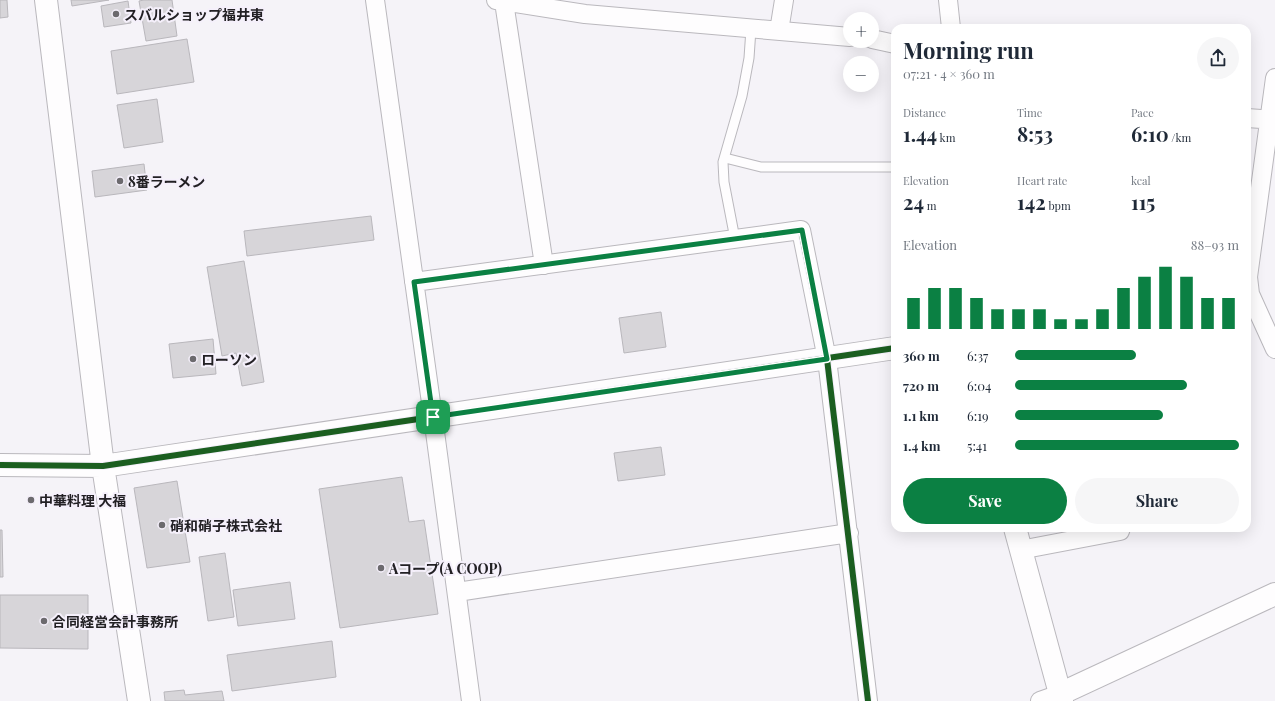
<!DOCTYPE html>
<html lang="en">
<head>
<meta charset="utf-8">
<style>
  :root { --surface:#fff; --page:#f6f6f7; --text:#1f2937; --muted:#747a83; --accent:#0b8043 }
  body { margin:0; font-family:"Playfair Display","Noto Sans JP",serif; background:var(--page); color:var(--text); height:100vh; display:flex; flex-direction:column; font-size:15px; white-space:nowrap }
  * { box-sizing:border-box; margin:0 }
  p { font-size:13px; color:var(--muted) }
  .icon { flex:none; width:22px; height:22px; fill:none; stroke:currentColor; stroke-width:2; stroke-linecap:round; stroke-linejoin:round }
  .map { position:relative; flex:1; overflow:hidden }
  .details { position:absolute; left:891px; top:24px; width:360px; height:508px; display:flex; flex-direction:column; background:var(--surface); border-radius:12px; box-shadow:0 4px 16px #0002 }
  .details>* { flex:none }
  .tools { position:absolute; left:843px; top:12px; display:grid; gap:8px }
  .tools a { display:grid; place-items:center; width:36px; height:36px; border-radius:50%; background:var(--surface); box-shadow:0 4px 16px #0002; font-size:20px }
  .pin { position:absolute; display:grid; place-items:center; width:34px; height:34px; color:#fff; margin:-17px; border-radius:8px; box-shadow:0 2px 6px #0006 }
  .round { display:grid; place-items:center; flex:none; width:42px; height:42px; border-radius:21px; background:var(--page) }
  .headline { display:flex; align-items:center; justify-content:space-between; height:68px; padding:0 12px }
  h1 { font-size:22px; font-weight:700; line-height:30px }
  .stats { display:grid; grid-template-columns:repeat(3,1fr); gap:6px; height:68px; padding:4px 12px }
  .stats div { display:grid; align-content:center }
  .stats b { font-size:20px; font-weight:700 }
  .stats small { font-size:11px; font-weight:400 }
  .stats p { font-size:11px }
  .chart { height:112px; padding:8px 12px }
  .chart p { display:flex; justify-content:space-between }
  .chart svg { width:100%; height:72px; margin-top:4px; stroke:var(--accent); stroke-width:6 }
  .action { display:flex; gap:8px; margin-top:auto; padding:8px 12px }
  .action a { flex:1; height:46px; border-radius:24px; background:var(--accent); color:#fff; font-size:16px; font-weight:700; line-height:46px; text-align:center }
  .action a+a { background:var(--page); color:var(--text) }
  ul { padding:0 12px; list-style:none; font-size:13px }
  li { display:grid; grid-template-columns:64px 48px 1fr; align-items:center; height:30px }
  li i { height:10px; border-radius:5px; background:var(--accent) }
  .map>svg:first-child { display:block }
</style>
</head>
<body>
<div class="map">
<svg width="1275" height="701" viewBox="0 0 1275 701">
  <rect width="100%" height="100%" fill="#f5f3f8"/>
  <path fill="#d7d5d9" stroke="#b9b7bc" d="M 0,0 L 7,0 L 8,17 L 0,18 Z
    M 71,0 L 109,0 L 72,6 Z
    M 144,0 L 172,0 L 177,36 L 146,41 L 139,1 Z
    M 128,1 L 131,23 L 104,27 L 101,6 Z
    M 187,39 L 194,82 L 117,94 L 111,51 Z
    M 157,99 L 163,142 L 124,148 L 117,105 Z
    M 144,164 L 147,190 L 95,197 L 92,171 Z
    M 371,216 L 374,240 L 247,256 L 244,231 Z
    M 244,261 L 264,382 L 242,386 L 236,353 L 222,356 L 207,267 Z
    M 661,312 L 666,347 L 624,353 L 619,318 Z
    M 213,339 L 216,374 L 173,378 L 169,344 Z
    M 661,447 L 665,475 L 618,481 L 614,453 Z
    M 402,477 L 409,522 L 424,520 L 438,614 L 340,628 L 319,489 Z
    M 177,481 L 190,562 L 147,568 L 134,488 Z
    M 0,530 L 2,530 L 3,577 L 0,577 Z
    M 225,553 L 234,617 L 208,621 L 199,557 Z
    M 290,582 L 295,619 L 238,626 L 233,590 Z
    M 0,595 L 88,595 L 88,649 L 0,648 Z
    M 332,641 L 336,677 L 232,691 L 227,655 Z
    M 184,690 L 185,695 L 222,691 L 224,701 L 165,701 L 164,692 Z"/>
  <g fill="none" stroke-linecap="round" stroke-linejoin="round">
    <defs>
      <path id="service" d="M 725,158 L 761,167 L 895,167
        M 735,239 L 724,182 L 723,162 L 742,96 L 749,58 L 751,29"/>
      <path id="minor" d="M 375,0 L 433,417 L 471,701
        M 496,0 L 585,14 L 850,37
        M 948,0 L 951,28
        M 504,2 L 544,265
        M 779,31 L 784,0
        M 872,39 L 895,44
        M 1275,78 L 1248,277 L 1250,294 L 1275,349
        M 1247,118 L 1275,120
        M 414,282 L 801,230 L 827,359 L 868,701
        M 1020,550 L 1120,531 L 1121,528
        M 457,592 L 849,533
        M 1040,701 L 1060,694"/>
      <path id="tertiary" d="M 46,0 L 103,466 L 139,701
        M 0,465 L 103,466 L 895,348
        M 1015,528 L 1062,701
        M 1060,694 L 1275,594"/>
    </defs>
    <use href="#service" stroke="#bab8bd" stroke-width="11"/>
    <use href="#minor" stroke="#bab8bd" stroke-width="20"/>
    <use href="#tertiary" stroke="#bab8bd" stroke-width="24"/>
    <use href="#service" stroke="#fefdfe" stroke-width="9"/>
    <use href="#minor" stroke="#fefdfe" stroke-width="18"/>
    <use href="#tertiary" stroke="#fefdfe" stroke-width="22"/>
    <defs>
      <path id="cycleway" d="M 414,282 L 801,230 L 827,359 L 868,701
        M 0,465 L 103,466 L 895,348"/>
    </defs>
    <use href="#cycleway" stroke="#f5f0fb" stroke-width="8"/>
    <use href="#cycleway" stroke="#1b5e20" stroke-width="6"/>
  </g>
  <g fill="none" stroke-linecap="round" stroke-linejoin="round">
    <defs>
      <path id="route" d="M 802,230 L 827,359 L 433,417 L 414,282 Z"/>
    </defs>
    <use href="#route" stroke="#fff" stroke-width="8"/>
    <use href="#route" stroke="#0b8043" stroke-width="5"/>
  </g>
  <g fill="#6c6a6e" stroke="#f5f0fb" stroke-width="1.5">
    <circle cx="116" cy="14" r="4"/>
    <circle cx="120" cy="181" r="4"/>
    <circle cx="193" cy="359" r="4"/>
    <circle cx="31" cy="500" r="4"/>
    <circle cx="162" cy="525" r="4"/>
    <circle cx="381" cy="568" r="4"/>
    <circle cx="44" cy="621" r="4"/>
  </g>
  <g text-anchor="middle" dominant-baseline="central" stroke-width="4" stroke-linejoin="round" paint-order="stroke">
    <g font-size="14" font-weight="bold" fill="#222024" stroke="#f5f0fb" text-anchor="start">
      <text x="124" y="14">スバルショップ福井東</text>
      <text x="128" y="181">8番ラーメン</text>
      <text x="201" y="359">ローソン</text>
      <text x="39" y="500">中華料理 大福</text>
      <text x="170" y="525">硝和硝子株式会社</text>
      <text x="389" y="568">Aコープ(A COOP)</text>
      <text x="52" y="621">合同経営会計事務所</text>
    </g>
  </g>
</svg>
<div class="tools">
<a>+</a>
<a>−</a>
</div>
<div class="pin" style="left:433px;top:417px;background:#1e9e55"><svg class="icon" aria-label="arrive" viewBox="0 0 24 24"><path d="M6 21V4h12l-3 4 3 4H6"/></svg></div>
<section class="details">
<div class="headline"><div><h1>Morning run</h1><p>07:21 · 4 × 360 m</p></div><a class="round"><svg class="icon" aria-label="share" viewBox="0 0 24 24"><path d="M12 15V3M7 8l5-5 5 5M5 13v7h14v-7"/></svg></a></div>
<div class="stats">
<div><p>Distance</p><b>1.44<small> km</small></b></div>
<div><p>Time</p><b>8:53</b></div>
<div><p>Pace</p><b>6:10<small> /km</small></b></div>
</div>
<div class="stats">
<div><p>Elevation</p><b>24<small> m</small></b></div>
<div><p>Heart rate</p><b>142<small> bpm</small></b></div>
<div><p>kcal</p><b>115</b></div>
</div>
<div class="chart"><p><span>Elevation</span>88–93 m</p>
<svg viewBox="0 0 160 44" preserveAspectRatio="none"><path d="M5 44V25M15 44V19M25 44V19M35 44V25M45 44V32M55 44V32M65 44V32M75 44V38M85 44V38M95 44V32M105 44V19M115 44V12M125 44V6M135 44V12M145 44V25M155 44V25"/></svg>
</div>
<ul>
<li><b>360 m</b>6:37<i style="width:54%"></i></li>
<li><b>720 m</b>6:04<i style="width:77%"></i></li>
<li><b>1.1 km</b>6:19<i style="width:66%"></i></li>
<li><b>1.4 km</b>5:41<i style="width:100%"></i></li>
</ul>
<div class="action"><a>Save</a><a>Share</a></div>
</section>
</div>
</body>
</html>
